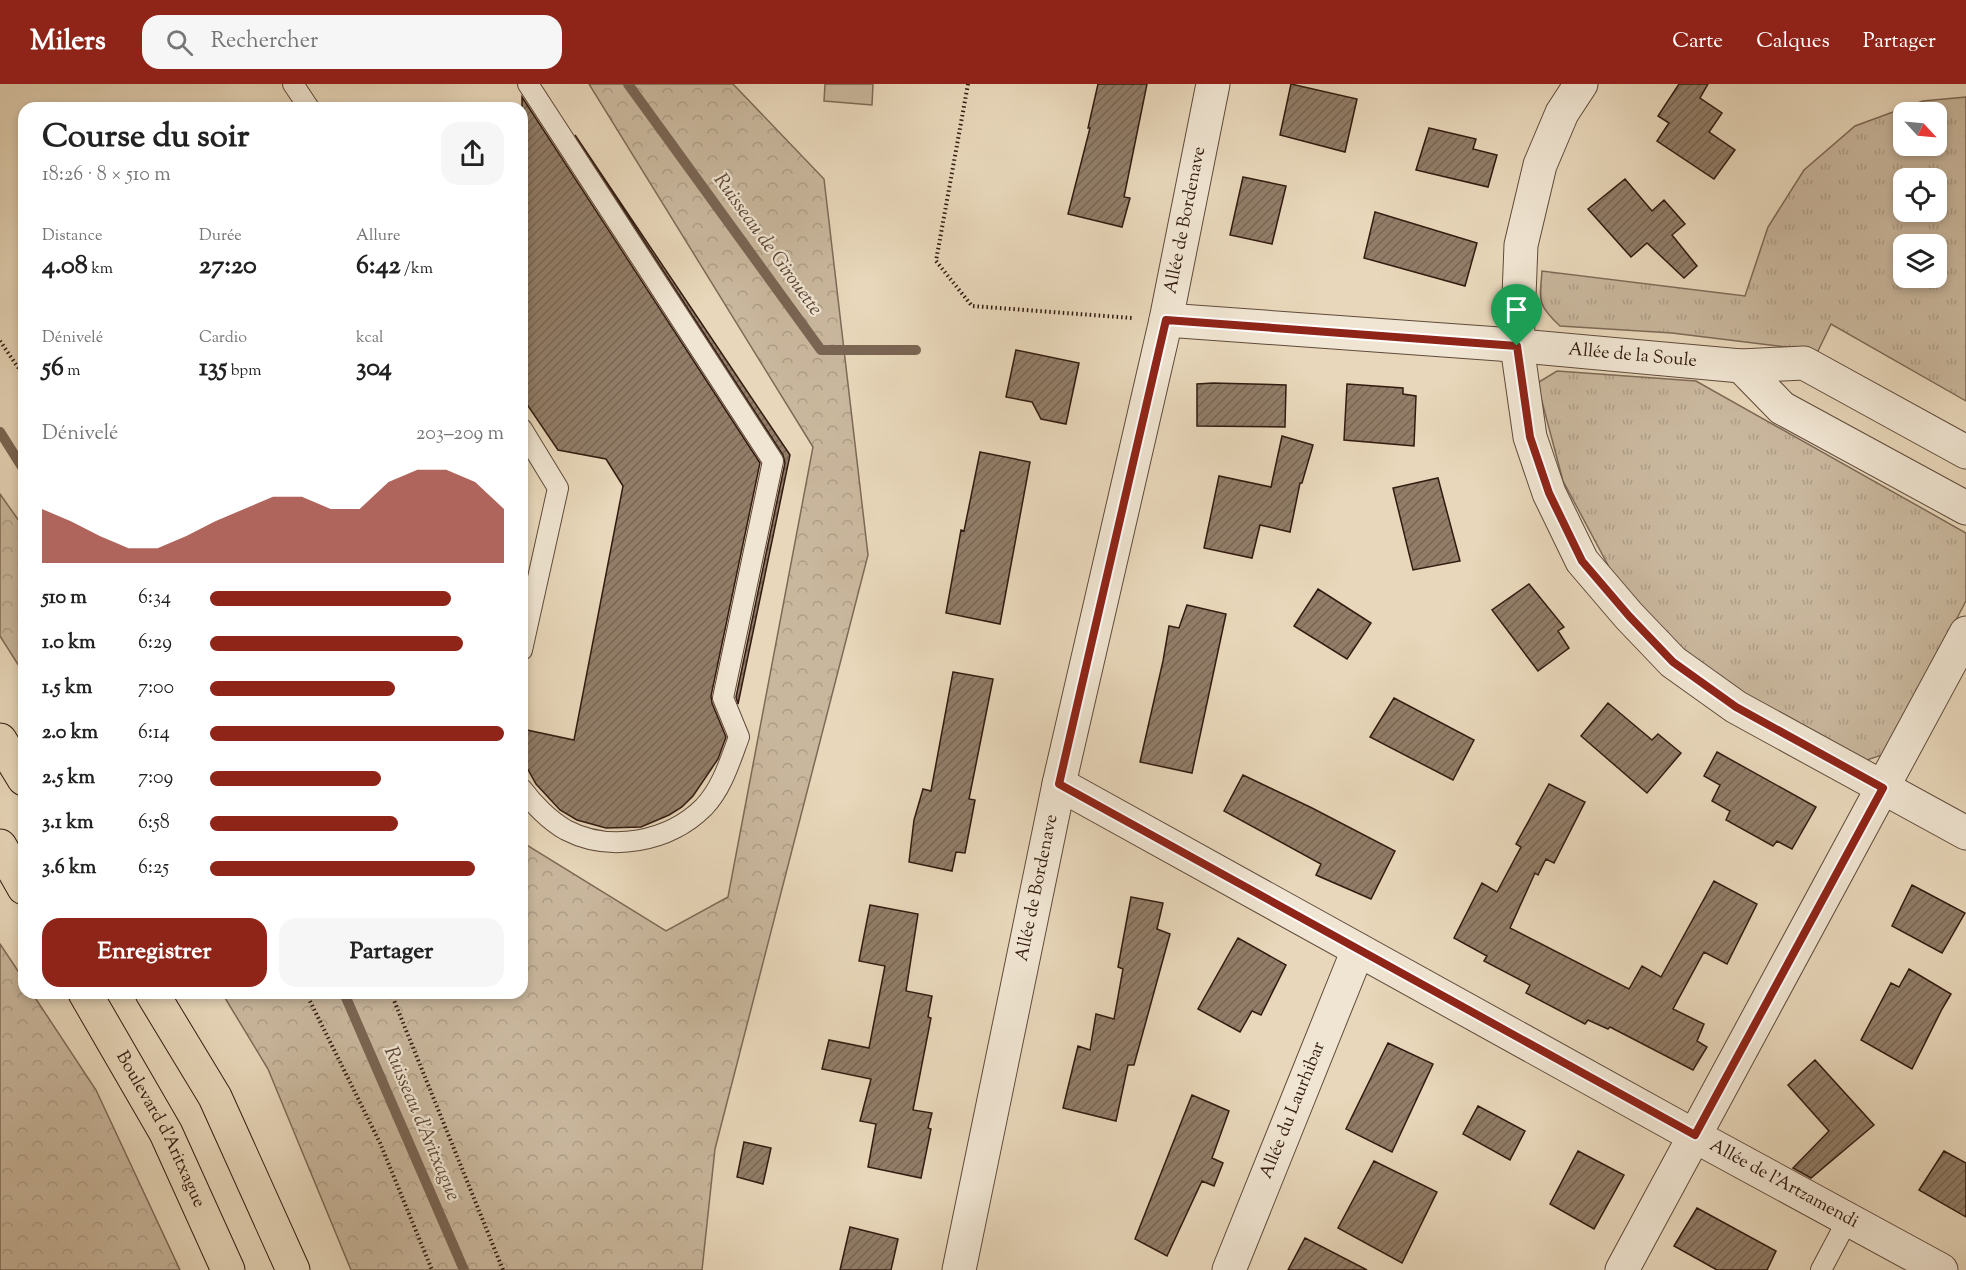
<!DOCTYPE html>
<html lang="fr">
<head>
<meta charset="utf-8">
<style>
  :root { --surface:#fff; --page:#f6f6f6; --text:#222; --muted:#767676; --accent:#8f2418 }
  body { margin:0; font-family:"Sorts Mill Goudy",serif; background:var(--page); color:var(--text); height:100vh; display:flex; flex-direction:column; font-size:22px; white-space:nowrap }
  * { box-sizing:border-box; margin:0 }
  p { font-size:20px; color:var(--muted) }
  .icon { flex:none; width:33px; height:33px; fill:none; stroke:currentColor; stroke-width:2; stroke-linecap:round; stroke-linejoin:round }
  .map { position:relative; flex:1; overflow:hidden }
  .drawer { position:absolute; left:18px; top:18px; width:510px; height:897px; display:flex; flex-direction:column; background:var(--surface); border-radius:18px; box-shadow:0 3px 9px #0003 }
  .drawer>* { flex:none }
  .needle { width:39px; rotate:116deg }
  .fabs { position:absolute; left:1893px; top:18px; display:grid; gap:12px }
  .fabs a { display:grid; place-items:center; width:54px; height:54px; border-radius:12px; background:var(--surface); box-shadow:0 3px 9px #0003; font-size:30px }
  .pin { position:absolute; display:grid; place-items:center; width:51px; height:51px; color:#fff; margin:-62px -26px; border-radius:50% 50% 50% 0; rotate:-45deg; box-shadow:0 0 6px #0007 }
  .pin .icon { rotate:45deg }
  .round { display:grid; place-items:center; flex:none; width:63px; height:63px; border-radius:18px; background:var(--page) }
  .overview { display:flex; align-items:center; justify-content:space-between; height:102px; padding:0 24px }
  h1 { font-size:33px; font-weight:700; line-height:45px }
  .metrics { display:grid; grid-template-columns:repeat(3,1fr); gap:9px; height:102px; padding:6px 24px }
  .metrics div { display:grid; align-content:center }
  .metrics b { font-size:26px; font-weight:700 }
  .metrics small { font-size:16px; font-weight:400 }
  .metrics p { font-size:16px }
  .chart { height:168px; padding:12px 24px }
  .chart p { display:flex; justify-content:space-between }
  .chart svg { width:100%; height:108px; margin-top:6px; fill:var(--accent); opacity:.7 }
  .action { display:flex; gap:12px; margin-top:auto; padding:12px 24px }
  .action a { flex:1; height:69px; border-radius:18px; background:var(--accent); color:#fff; font-size:24px; font-weight:700; line-height:69px; text-align:center }
  .action a+a { background:var(--page); color:var(--text) }
  ul { padding:0 24px; list-style:none; font-size:20px }
  li { display:grid; grid-template-columns:96px 72px 1fr; align-items:center; height:45px }
  li i { height:15px; border-radius:8px; background:var(--accent) }
  header { display:flex; align-items:center; gap:36px; box-sizing:border-box; height:84px; padding:0 30px; background:var(--accent); color:#fff }
  header strong { font-size:28px }
  nav { display:flex; gap:33px; margin-inline-start:auto; font-size:21px }
  .search { width:420px; height:54px; background:var(--page); display:flex; align-items:center; gap:15px; box-sizing:border-box; padding:0 21px; border-radius:18px; color:var(--muted); font-size:22px }
  .map>svg:first-child { display:block }
</style>
</head>
<body>
<header>
<strong>Milers</strong>
<div class="search"><svg class="icon" aria-label="search" viewBox="0 0 24 24"><circle cx="10" cy="10" r="6"/><path d="M15 15l6 6"/></svg>Rechercher</div>
<nav><a>Carte</a><a>Calques</a><a>Partager</a></nav>
</header>
<div class="map">
<svg width="1966" height="1186" viewBox="0 0 1966 1186">
  <defs>
    <pattern id="forest-crowns" width="20" height="18" patternUnits="userSpaceOnUse" patternTransform="scale(1.5)"><rect width="20" height="18" fill="#c9b79d"/><path d="M2 6a3 3 0 1 1 6 0M12 15a3 3 0 1 1 6 0" fill="none" stroke="#ad9d86"/></pattern>
    <pattern id="park-tufts" width="24" height="20" patternUnits="userSpaceOnUse" patternTransform="scale(1.5)"><rect width="24" height="20" fill="#c9b79d"/><path d="M3 7l-1-3M5 7V3M7 7l1-3M15 17l-1-3M17 17v-4M19 17l1-3" fill="none" stroke="#ad9d86"/></pattern>
    <pattern id="building-hatch" width="6" height="6" patternUnits="userSpaceOnUse" patternTransform="scale(1.5)"><rect width="6" height="6" fill="#917d68"/><path d="M-1 1l2-2M0 6l6-6M5 7l2-2" fill="none" stroke="#776654"/></pattern>
  </defs>
  <rect width="100%" height="100%" fill="#e8d7ba"/>
  <filter id="stains"><feTurbulence type="fractalNoise" baseFrequency=".00333" numOctaves="4"/><feColorMatrix values="0 0 0 0 .2 0 0 0 0 .09 0 0 0 0 .02 0 0 0 .5 -.17"/></filter>
  <radialGradient id="worn" r=".72"><stop offset=".6" stop-color="#630" stop-opacity="0"/><stop offset="1" stop-color="#630" stop-opacity=".3"/></radialGradient>
  <path fill="#c9b79d" stroke="#7e6956" stroke-width="1.5" d="M 825,0 L 873,0 L 872,21 L 824,17 Z"/>
  <path fill="url(#forest-crowns)" stroke="#7e6956" stroke-width="1.5" d="M 589,0 L 733,0 L 824,95 L 868,471 L 715,1065 L 702,1186 L 351,1186 L 268,985 L 222,909 L 522,909 L 522,758 L 666,847 L 728,813 L 813,363 Z
    M 0,410 L 24,444 L 24,590 L 0,552 Z
    M 0,860 L 24,896 L 24,909 L 32,909 L 96,1006 L 180,1186 L 0,1186 Z"/>
  <path fill="url(#park-tufts)" stroke="#7e6956" stroke-width="1.5" fill-rule="evenodd" d="M 1966,13 L 1966,317 L 1831,240 L 1818,267 L 1672,249 L 1560,242 C 1536,220 1540,216 1542,187 L 1745,212 L 1768,143 L 1804,86 L 1855,42 L 1923,17 ZM 1904,28 L 1936,28 L 1936,62 L 1904,62 ZM 1904,94 L 1936,94 L 1936,128 L 1904,128 ZM 1904,160 L 1936,160 L 1936,194 L 1904,194 Z
    M 1557,287 L 1696,297 L 1966,449 L 1966,517 L 1885,670 L 1864,677 L 1750,619 L 1683,571 L 1616,496 L 1563,397 L 1540,310 L 1539,298 Z"/>
  <g fill="none" stroke-linecap="round" stroke-linejoin="round">
    <path stroke="#7a6553" stroke-width="10" d="M 628,0 L 821,266 L 916,266
      M 0,348 L 24,386
      M 344,909 L 464,1186"/>
  </g>
  <path fill="url(#building-hatch)" stroke="#331b10" stroke-width="1.5" d="M 1098,0 L 1147,0 L 1124,113 L 1130,114 L 1122,143 L 1068,130 L 1090,44 L 1088,44 Z
    M 1291,0 L 1357,15 L 1345,68 L 1280,51 Z
    M 1679,0 L 1708,0 L 1700,14 L 1722,29 L 1709,48 L 1735,66 L 1714,95 L 1657,57 L 1669,39 L 1658,32 Z
    M 522,13 L 760,379 L 711,612 L 712,619 L 726,653 L 718,675 L 693,712 L 682,723 L 669,731 L 641,743 L 606,744 L 577,736 L 560,726 L 536,700 L 526,682 L 522,667 L 522,645 L 574,656 L 623,402 L 606,375 L 558,366 L 522,313 Z
    M 1429,44 L 1476,55 L 1473,65 L 1497,71 L 1488,103 L 1416,86 Z
    M 575,51 L 790,371 L 738,620 L 736,613 L 785,379 L 783,371 Z
    M 1243,93 L 1286,102 L 1272,160 L 1230,151 Z
    M 1625,95 L 1652,127 L 1664,116 L 1685,140 L 1672,151 L 1697,182 L 1684,194 L 1647,159 L 1631,173 L 1588,125 Z
    M 1375,128 L 1477,159 L 1465,202 L 1364,174 Z
    M 1016,266 L 1079,279 L 1066,340 L 1041,335 L 1032,318 L 1006,313 Z
    M 1213,299 L 1286,301 L 1285,343 L 1197,342 L 1197,300 Z
    M 1347,300 L 1403,304 L 1403,310 L 1416,312 L 1414,362 L 1344,356 Z
    M 1282,352 L 1313,361 L 1302,399 L 1300,399 L 1290,448 L 1260,441 L 1252,474 L 1204,464 L 1219,392 L 1271,403 Z
    M 980,368 L 1030,378 L 1000,540 L 946,529 L 961,446 L 964,447 Z
    M 1438,394 L 1460,477 L 1413,486 L 1393,404 Z
    M 1529,500 L 1564,543 L 1558,547 L 1569,564 L 1538,587 L 1492,526 Z
    M 1318,505 L 1371,539 L 1347,575 L 1294,542 Z
    M 1187,521 L 1226,530 L 1192,689 L 1140,678 L 1163,577 L 1169,542 L 1179,544 Z
    M 953,588 L 993,595 L 969,715 L 975,716 L 965,769 L 956,768 L 952,787 L 909,778 L 914,736 L 923,705 L 931,707 Z
    M 1394,614 L 1474,656 L 1453,696 L 1370,653 Z
    M 1608,619 L 1652,656 L 1658,650 L 1681,669 L 1647,709 L 1581,652 Z
    M 1717,668 L 1816,723 L 1792,765 L 1777,757 L 1773,762 L 1726,736 L 1730,727 L 1712,717 L 1720,701 L 1704,692 Z
    M 1243,691 L 1312,724 L 1395,767 L 1371,815 L 1316,791 L 1321,780 L 1224,727 Z
    M 1549,700 L 1585,718 L 1554,779 L 1546,775 L 1538,791 L 1535,789 L 1510,844 L 1629,905 L 1642,882 L 1661,893 L 1714,797 L 1757,820 L 1727,880 L 1704,868 L 1673,925 L 1704,940 L 1697,957 L 1707,963 L 1693,986 L 1610,943 L 1608,945 L 1588,936 L 1585,940 L 1526,909 L 1530,901 L 1484,877 L 1487,872 L 1454,854 L 1482,799 L 1497,808 L 1521,763 L 1516,760 Z
    M 1912,801 L 1965,829 L 1942,869 L 1892,842 Z
    M 1131,813 L 1163,819 L 1157,845 L 1170,850 L 1134,981 L 1128,981 L 1116,1037 L 1063,1024 L 1078,962 L 1090,966 L 1096,930 L 1114,935 L 1123,885 L 1118,883 Z
    M 870,821 L 918,830 L 906,907 L 932,912 L 928,933 L 931,934 L 913,1026 L 932,1029 L 928,1044 L 931,1045 L 921,1094 L 868,1083 L 876,1040 L 860,1037 L 871,995 L 822,985 L 829,956 L 869,964 L 885,882 L 859,877 Z
    M 1238,854 L 1286,881 L 1261,931 L 1252,927 L 1240,948 L 1198,925 Z
    M 1909,885 L 1951,910 L 1942,925 L 1912,985 L 1861,956 L 1891,899 L 1899,903 Z
    M 1388,959 L 1433,980 L 1392,1068 L 1346,1045 Z
    M 1815,976 L 1874,1041 L 1811,1094 L 1793,1084 L 1829,1047 L 1788,1001 Z
    M 1192,1011 L 1229,1027 L 1212,1074 L 1223,1079 L 1214,1102 L 1202,1097 L 1167,1172 L 1135,1155 Z
    M 1478,1022 L 1525,1047 L 1510,1076 L 1463,1050 Z
    M 744,1058 L 771,1064 L 763,1100 L 737,1093 Z
    M 1578,1067 L 1624,1091 L 1594,1145 L 1550,1120 Z
    M 1944,1067 L 1966,1079 L 1966,1133 L 1919,1106 Z
    M 1374,1077 L 1437,1108 L 1402,1179 L 1338,1144 Z
    M 1697,1124 L 1776,1167 L 1767,1186 L 1717,1186 L 1674,1162 Z
    M 850,1143 L 898,1155 L 891,1186 L 840,1186 Z
    M 1305,1154 L 1367,1186 L 1288,1186 Z"/>
  <g fill="none" stroke-linecap="round" stroke-linejoin="round">
    <defs>
      <path id="lane" d="M 293,0 L 309,24
        M 522,345 L 558,404 L 522,566
        M 522,705 C 533,720 550,737 566,746 C 610,769 669,758 704,723 C 722,704 730,677 739,653 L 723,614 L 773,377 L 528,0
        M 1821,1186 L 1848,1135"/>
      <g id="street">
        <path d="M 1581,0 L 1562,29 L 1540,81 L 1521,161 L 1517,262 L 1530,353 L 1549,409 L 1582,477 L 1629,532 L 1673,578 L 1736,623 L 1966,749"/>
        <path id="s1" d="M 1166,236 L 1499,260 L 1741,282 L 1804,279 L 1966,368"/>
        <path d="M 1741,282 L 1782,324 L 1966,424"/>
        <path id="s2" d="M 1059,700 L 1680,1044 L 1941,1186"/>
        <path id="s3" d="M 959,1186 L 1059,700 L 1166,236 L 1213,0"/>
        <path id="s4" d="M 1229,1186 L 1358,866"/>
        <path d="M 1622,1186 L 1966,549"/>
      </g>
      <g id="primary">
        <path d="M 0,656 L 24,695"/>
        <path d="M 0,762 L 24,804"/>
        <path id="s5" d="M 85,909 L 166,1049 L 228,1186"/>
        <path d="M 152,909 L 215,1013 L 293,1186"/>
      </g>
    </defs>
    <use href="#lane" stroke="#604a3a" stroke-width="22"/>
    <use href="#street" stroke="#604a3a" stroke-width="35"/>
    <use href="#primary" stroke="#331b10" stroke-width="35"/>
    <path stroke="#331b10" stroke-width="4" stroke-dasharray="1.5 3" stroke-linecap="butt" d="M 968,0 L 936,177 L 972,222 L 1132,234
      M 0,257 L 24,292
      M 306,909 L 380,1059 L 432,1186
      M 391,909 L 503,1186"/>
    <use href="#lane" stroke="#f0e5d2" stroke-width="20"/>
    <use href="#street" stroke="#f0e5d2" stroke-width="33"/>
    <use href="#primary" stroke="#e8d7ba" stroke-width="33"/>
  </g>
  <g fill="none" stroke-linecap="round" stroke-linejoin="round">
    <defs>
      <path id="route" d="M 1166,236 L 1517,262 L 1530,353 L 1549,409 L 1582,477 L 1629,532 L 1673,578 L 1736,623 L 1883,704 L 1695,1051 L 1059,700 Z"/>
    </defs>
    <use href="#route" stroke="#fff" stroke-width="12"/>
    <use href="#route" stroke="#8f2418" stroke-width="8"/>
  </g>
  <g text-anchor="middle" dominant-baseline="central" stroke-width="4.5" stroke-linejoin="round" paint-order="stroke">
    <g font-size="18" fill="#331b10" stroke="#f0e5d2">
      <text stroke="none"><textPath href="#s3" startOffset="1074">Allée de Bordenave</textPath></text>
      <text stroke="none"><textPath href="#s1" startOffset="468">Allée de la Soule</textPath></text>
      <text stroke="none"><textPath href="#s3" startOffset="390">Allée de Bordenave</textPath></text>
      <text stroke="none"><textPath href="#s4" startOffset="172">Allée du Laurhibar</textPath></text>
      <text stroke="none"><textPath href="#s5" startOffset="156">Boulevard d'Aritxague</textPath></text>
      <text stroke="none"><textPath href="#s2" startOffset="828">Allée de l'Artzamendi</textPath></text>
    </g>
    <g font-size="20" font-style="italic" fill="#5d4637" stroke="#f0e5d2">
      <text transform="translate(767 161) rotate(54)">Ruisseau de Girouette</text>
      <text transform="translate(421 1040) rotate(67)">Ruisseau d'Aritxague</text>
    </g>
  </g>
  <rect width="100%" height="100%" filter="url(#stains)"/>
  <rect width="100%" height="100%" fill="url(#worn)"/>
</svg>
<div class="fabs">
<a><svg class="needle" viewBox="-14 -14 28 28"><path d="M0-13l5 13h-10z" fill="#e53935"/><path d="M0 13l5-13h-10z" fill="#767676"/></svg></a>
<a><svg class="icon" aria-label="locate" viewBox="0 0 24 24"><circle cx="12" cy="12" r="6"/><path d="M12 2v4M12 18v4M2 12h4M18 12h4"/></svg></a>
<a><svg class="icon" aria-label="layers" viewBox="0 0 24 24"><path d="M12 4l9 5-9 5-9-5zM3 14l9 5 9-5"/></svg></a>
</div>
<div class="pin" style="left:1517px;top:262px;background:#1e9e55"><svg class="icon" aria-label="arrive" viewBox="0 0 24 24"><path d="M6 21V4h12l-3 4 3 4H6"/></svg></div>
<section class="drawer">
<div class="overview"><div><h1>Course du soir</h1><p>18:26 · 8 × 510 m</p></div><a class="round"><svg class="icon" aria-label="share" viewBox="0 0 24 24"><path d="M12 15V3M7 8l5-5 5 5M5 13v7h14v-7"/></svg></a></div>
<div class="metrics">
<div><p>Distance</p><b>4.08<small> km</small></b></div>
<div><p>Durée</p><b>27:20</b></div>
<div><p>Allure</p><b>6:42<small> /km</small></b></div>
</div>
<div class="metrics">
<div><p>Dénivelé</p><b>56<small> m</small></b></div>
<div><p>Cardio</p><b>135<small> bpm</small></b></div>
<div><p>kcal</p><b>304</b></div>
</div>
<div class="chart"><p><span>Dénivelé</span>203–209 m</p>
<svg viewBox="0 0 160 44" preserveAspectRatio="none"><path d="M0 44V22L10 27L20 33L30 38L40 38L50 33L60 27L70 22L80 17L90 17L100 22L110 22L120 11L130 6L140 6L150 11L160 22V44z"/></svg>
</div>
<ul>
<li><b>510 m</b>6:34<i style="width:82%"></i></li>
<li><b>1.0 km</b>6:29<i style="width:86%"></i></li>
<li><b>1.5 km</b>7:00<i style="width:63%"></i></li>
<li><b>2.0 km</b>6:14<i style="width:100%"></i></li>
<li><b>2.5 km</b>7:09<i style="width:58%"></i></li>
<li><b>3.1 km</b>6:58<i style="width:64%"></i></li>
<li><b>3.6 km</b>6:25<i style="width:90%"></i></li>
</ul>
<div class="action"><a>Enregistrer</a><a>Partager</a></div>
</section>
</div>
</body>
</html>
